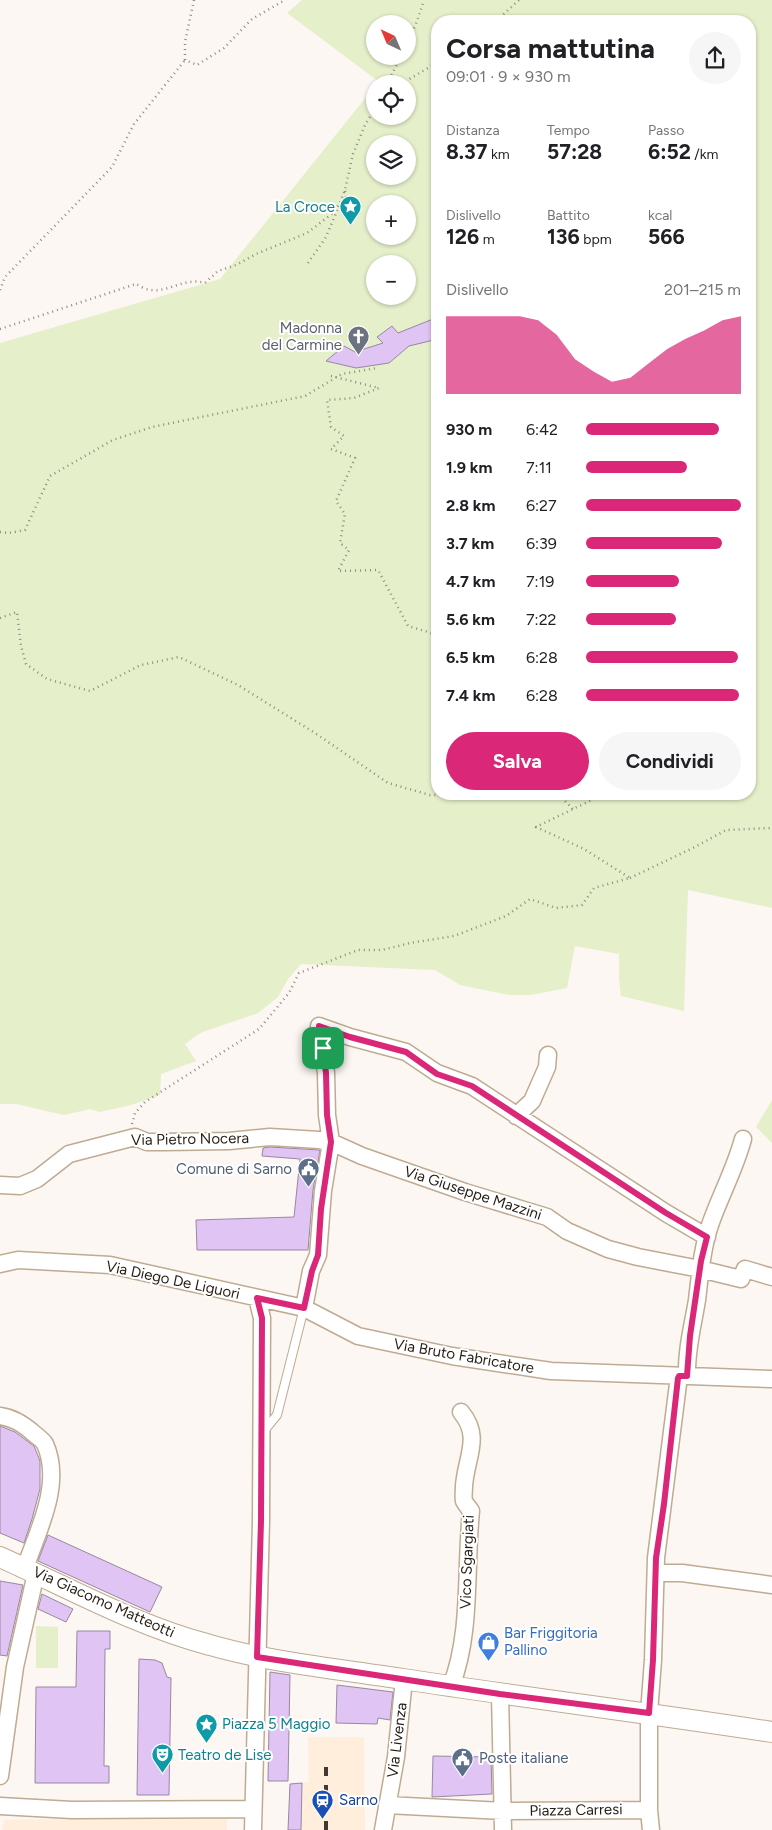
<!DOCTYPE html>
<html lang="it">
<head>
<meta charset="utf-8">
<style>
  :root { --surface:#fff; --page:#f6f6f6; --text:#202124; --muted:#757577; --accent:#db2777 }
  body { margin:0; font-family:Figtree,sans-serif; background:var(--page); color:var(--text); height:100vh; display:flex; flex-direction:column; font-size:19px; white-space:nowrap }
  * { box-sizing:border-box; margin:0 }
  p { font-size:16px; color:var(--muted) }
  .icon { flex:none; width:28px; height:28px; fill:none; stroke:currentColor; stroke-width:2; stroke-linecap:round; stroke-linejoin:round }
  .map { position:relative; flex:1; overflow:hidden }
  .details { position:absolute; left:431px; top:15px; width:325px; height:785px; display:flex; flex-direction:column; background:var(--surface); border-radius:20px; box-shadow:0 1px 4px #0004 }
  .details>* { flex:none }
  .needle { width:32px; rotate:316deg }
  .tools { position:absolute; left:366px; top:15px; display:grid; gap:10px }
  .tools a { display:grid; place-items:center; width:50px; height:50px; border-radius:50%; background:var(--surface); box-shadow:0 1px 4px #0004; font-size:25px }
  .pin { position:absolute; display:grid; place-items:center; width:42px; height:42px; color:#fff; margin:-21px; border-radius:10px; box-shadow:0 2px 8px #0006 }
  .round { display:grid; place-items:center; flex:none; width:52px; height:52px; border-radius:26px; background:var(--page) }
  .head { display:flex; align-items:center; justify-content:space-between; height:85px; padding:0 15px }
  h1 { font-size:28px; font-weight:700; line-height:38px }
  .stats { display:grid; grid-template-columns:repeat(3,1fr); gap:8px; height:85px; padding:5px 15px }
  .stats div { display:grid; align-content:center }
  .stats b { font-size:21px; font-weight:700 }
  .stats small { font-size:14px; font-weight:400 }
  .stats p { font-size:14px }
  .chart { height:140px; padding:10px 15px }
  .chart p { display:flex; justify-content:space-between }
  .chart svg { width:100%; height:90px; margin-top:5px; fill:var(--accent); opacity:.7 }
  .button { display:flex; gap:10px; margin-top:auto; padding:10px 15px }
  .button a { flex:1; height:58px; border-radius:30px; background:var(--accent); color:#fff; font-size:20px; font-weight:700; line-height:58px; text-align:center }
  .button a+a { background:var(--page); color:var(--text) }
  ul { padding:0 15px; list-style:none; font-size:16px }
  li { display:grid; grid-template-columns:80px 60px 1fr; align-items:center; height:38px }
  li i { height:12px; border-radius:6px; background:var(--accent) }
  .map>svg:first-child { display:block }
</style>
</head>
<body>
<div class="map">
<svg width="772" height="1830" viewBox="0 0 772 1830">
  <rect width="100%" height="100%" fill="#fcf7f2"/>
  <path fill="#feeedb" d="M 308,1737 L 364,1737 L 365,1830 L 288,1830 L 290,1784 L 309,1782 Z
    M 227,1816 L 227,1830 L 2,1830 L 4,1820 Z"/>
  <path fill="#e5efca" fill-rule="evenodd" d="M 302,0 L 772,0 L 772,908 L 688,890 L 684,1011 L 621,996 L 619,978 L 619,954 L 575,946 L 567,988 L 531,995 L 509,995 L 460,985 L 435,970 L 301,964 L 288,979 L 278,997 L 258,1013 L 200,1033 L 185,1044 L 196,1061 L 161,1074 L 160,1095 L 131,1105 L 100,1112 L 90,1109 L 64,1115 L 16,1104 L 0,1104 L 0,343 L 220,279 L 375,86 L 375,116 L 408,116 L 408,84 L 377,84 L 378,81 L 287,13 ZM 438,21 L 750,21 L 750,794 L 438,794 ZM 375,24 L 408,24 L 408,56 L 375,56 ZM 375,144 L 408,144 L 408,176 L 375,176 ZM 375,204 L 408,204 L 408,236 L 375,236 ZM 375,264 L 408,264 L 408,296 L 375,296 Z
    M 772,1100 L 772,1143 L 756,1127 Z
    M 36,1626 L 58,1627 L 58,1668 L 36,1668 Z"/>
  <path fill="#e0c4f3" stroke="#9788a2" d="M 438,317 L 438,339 L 409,346 L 389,363 L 356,368 L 326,361 L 344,346 L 355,352 L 383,343 L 377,337 L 392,326 L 398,333 Z
    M 270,1147 L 320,1150 L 313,1190 L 308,1250 L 197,1250 L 196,1220 L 294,1217 L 300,1159 L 262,1156 L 263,1148 Z
    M 0,1426 L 15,1432 L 34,1446 L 40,1461 L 40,1489 L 32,1519 L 24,1543 L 0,1533 Z
    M 48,1535 L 162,1587 L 150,1612 L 38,1561 Z
    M 0,1581 L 23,1585 L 7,1656 L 0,1655 Z
    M 42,1594 L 73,1609 L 66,1622 L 38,1609 Z
    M 77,1631 L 110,1631 L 110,1649 L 105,1649 L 104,1766 L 109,1766 L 109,1783 L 35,1783 L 36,1687 L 76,1687 Z
    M 139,1659 L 155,1660 L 162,1663 L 167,1677 L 171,1678 L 169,1795 L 137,1795 Z
    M 270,1672 L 290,1675 L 288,1781 L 268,1781 Z
    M 337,1685 L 393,1692 L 390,1720 L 378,1718 L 377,1724 L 336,1723 Z
    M 433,1756 L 491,1757 L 492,1794 L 432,1797 Z
    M 302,1783 L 301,1830 L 288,1830 L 290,1784 Z"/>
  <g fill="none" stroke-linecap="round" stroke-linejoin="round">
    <defs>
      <path id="service" d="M 263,1432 L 277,1415 L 304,1308"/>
      <path id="minor" d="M 516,1116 L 532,1101 L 547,1067 L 548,1055
        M 0,1185 L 20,1186 L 37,1179 L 69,1154 L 135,1137 L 147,1142 L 165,1142 L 229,1141 L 270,1137 L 319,1140 L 331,1142 L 362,1156 L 465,1192 L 547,1217 L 567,1231 L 608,1249 L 638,1257 L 700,1269 L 741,1279 L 745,1269 L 772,1277
        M 0,1264 L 18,1260 L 110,1265 L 304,1308 L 358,1336 L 452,1356 L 551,1371 L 772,1379
        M 304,1308 L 311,1271 L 318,1255 L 323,1191 L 331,1142 L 327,1115 L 326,1073 L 319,1026 L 350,1037 L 406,1052 L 437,1073 L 472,1086 L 666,1213 L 707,1237
        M 687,1376 C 686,1350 693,1325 697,1300 C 700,1275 702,1249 710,1225 C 720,1196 735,1169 743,1139
        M 0,1416 C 13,1418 21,1423 31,1431 C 35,1435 42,1439 45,1444 C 63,1484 38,1530 25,1568
        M 656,1573 L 682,1573 L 772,1585
        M 451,1686 C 472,1634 465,1567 471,1511 C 469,1508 466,1505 464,1501 C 463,1497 464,1490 464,1486 C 466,1457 482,1437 461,1412
        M 500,1694 L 503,1830
        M 0,1776 L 15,1667 L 36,1573
        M 387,1805 L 503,1811 L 649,1810
        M 0,1806 L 72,1810 L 253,1809
        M 253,1830 L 261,1521 L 262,1318 L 257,1298
        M 383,1830 L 396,1757 L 404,1679
        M 651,1830 L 649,1810 L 649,1713 L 653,1660 L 656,1558 L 679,1376"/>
      <path id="tertiary" d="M 0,1557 C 69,1588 137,1626 210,1645 C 273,1663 339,1669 403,1679 C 526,1698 649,1713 772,1732"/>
    </defs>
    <use href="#service" stroke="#bfab92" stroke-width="10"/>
    <use href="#minor" stroke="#bfab92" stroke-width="19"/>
    <use href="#tertiary" stroke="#bfab92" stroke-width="22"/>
    <path stroke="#928b84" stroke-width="2.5" stroke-dasharray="1 4" stroke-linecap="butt" d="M 194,0 L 185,42 L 185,60 L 197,65 L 224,48 L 252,19 L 285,0
      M 496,21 L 519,0
      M 408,42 L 416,24 L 424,0
      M 387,84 L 401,56
      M 401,84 L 438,62
      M 345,191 L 351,226
      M 308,263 L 326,237 L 339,206
      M 0,290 L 5,277 L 112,167 L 134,124 L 185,60
      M 0,329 L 136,284 C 140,286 146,290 151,290 C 170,292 185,277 205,283 L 218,271 L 236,265 L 256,254 L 307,233 L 333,213 L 340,203 L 345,190 L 353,154 L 365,125 L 375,109
      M 331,376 L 379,388 L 354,398 L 327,400 L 331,427 L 344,436 L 331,449 L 355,458 L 336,501 L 345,514 L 340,543 L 349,550 L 338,571 L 378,570 L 408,626 L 438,635
      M 0,532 L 9,533 L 25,530 L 50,476 L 113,440 L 152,427 L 305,396 L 342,374 L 377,368
      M 0,618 L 17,612 L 21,646 L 26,664 L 47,679 L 90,691 L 141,665 L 179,657 L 238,685 L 315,733 L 388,783 L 430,795 L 482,794
      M 558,794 L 573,809
      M 630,878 L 695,847 L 726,830 L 772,828
      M 132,1124 L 135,1113 L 145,1102 L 259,1029 L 289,993 L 299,973 L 358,950 L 382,950 L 410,943 L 454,936 L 506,916 L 530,899 L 556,908 L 582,905 L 594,888 L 630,878 L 584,849 L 536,827 L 604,794"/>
    <use href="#service" stroke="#fff" stroke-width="8"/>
    <use href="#minor" stroke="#fff" stroke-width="16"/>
    <use href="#tertiary" stroke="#fff" stroke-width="20"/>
    <path stroke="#413931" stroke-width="4" stroke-dasharray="9 9" stroke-linecap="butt" d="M 326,1830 L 326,1764"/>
  </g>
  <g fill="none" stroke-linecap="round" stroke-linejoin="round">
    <defs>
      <path id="route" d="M 319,1026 L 350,1037 L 406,1052 L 437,1074 L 472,1086 L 666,1213 L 707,1237 L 701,1261 L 690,1336 L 687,1376 L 679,1376 L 678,1378 L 664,1504 L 656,1558 L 653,1660 L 649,1713 L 500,1694 L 257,1657 L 261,1521 L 262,1318 L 257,1298 L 304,1308 L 312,1271 L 318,1255 L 321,1209 L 331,1142 L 327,1115 L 326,1073 Z"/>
    </defs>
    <use href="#route" stroke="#fff" stroke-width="10"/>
    <use href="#route" stroke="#db2777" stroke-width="6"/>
  </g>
  <defs>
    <symbol id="sight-pin" viewBox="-11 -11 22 30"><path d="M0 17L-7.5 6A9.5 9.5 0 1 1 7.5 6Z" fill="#0f9aa8" stroke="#fff"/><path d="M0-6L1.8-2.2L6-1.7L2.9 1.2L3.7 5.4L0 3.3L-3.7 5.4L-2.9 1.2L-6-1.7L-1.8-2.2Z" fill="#fff"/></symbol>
    <symbol id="church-pin" viewBox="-11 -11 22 30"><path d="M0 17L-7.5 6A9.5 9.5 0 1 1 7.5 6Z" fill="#6b7280" stroke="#fff"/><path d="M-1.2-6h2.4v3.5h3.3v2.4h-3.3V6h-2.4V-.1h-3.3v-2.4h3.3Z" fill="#fff"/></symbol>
    <symbol id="civic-pin" viewBox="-11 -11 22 30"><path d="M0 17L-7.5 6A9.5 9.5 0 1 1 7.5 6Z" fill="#5c6f8a" stroke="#fff"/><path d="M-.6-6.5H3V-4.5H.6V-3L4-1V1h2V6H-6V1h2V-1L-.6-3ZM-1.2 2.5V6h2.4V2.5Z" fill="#fff"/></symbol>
    <symbol id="shop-pin" viewBox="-11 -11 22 30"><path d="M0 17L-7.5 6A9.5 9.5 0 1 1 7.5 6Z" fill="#3f7fe0" stroke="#fff"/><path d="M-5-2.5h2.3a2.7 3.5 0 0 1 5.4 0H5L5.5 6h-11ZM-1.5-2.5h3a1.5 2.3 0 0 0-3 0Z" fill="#fff"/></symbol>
    <symbol id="theatre-pin" viewBox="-11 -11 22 30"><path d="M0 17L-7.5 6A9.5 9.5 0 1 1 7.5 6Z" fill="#0f9aa8" stroke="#fff"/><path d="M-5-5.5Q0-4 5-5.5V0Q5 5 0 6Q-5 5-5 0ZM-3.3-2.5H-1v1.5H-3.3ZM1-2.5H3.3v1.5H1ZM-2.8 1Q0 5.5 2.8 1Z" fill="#fff"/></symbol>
    <symbol id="station-pin" viewBox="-11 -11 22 30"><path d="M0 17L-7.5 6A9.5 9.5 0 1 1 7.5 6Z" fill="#1a4fb4" stroke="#fff"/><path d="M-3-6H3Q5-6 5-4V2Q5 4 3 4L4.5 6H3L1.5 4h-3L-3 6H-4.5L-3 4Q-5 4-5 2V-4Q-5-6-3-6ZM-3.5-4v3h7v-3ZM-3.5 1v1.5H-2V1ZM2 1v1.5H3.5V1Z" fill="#fff"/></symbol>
  </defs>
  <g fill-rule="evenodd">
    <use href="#sight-pin" x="338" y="194" width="25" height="34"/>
    <use href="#church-pin" x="346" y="324" width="25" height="34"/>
    <use href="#civic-pin" x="296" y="1156" width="25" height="34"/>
    <use href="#shop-pin" x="476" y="1630" width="25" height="34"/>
    <use href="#sight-pin" x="194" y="1712" width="25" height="34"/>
    <use href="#theatre-pin" x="150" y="1742" width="25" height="34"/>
    <use href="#civic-pin" x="450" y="1746" width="25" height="34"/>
    <use href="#station-pin" x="310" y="1788" width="25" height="34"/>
  </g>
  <g text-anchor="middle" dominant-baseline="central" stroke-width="4" stroke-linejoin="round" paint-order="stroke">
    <g font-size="15" fill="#0d838f" stroke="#fff" text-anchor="start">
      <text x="335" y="207" text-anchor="end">La Croce</text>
      <text x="222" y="1724">Piazza 5 Maggio</text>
      <text x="178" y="1755">Teatro de Lise</text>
    </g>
    <g font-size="15" fill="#5b616d" stroke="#fff" text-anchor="end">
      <text x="342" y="328">Madonna<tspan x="342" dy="17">del Carmine</tspan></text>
    </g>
    <g font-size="15" fill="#261e15" stroke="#fff">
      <text transform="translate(190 1139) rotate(-1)">Via Pietro Nocera</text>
      <text transform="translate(473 1193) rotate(18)">Via Giuseppe Mazzini</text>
      <text transform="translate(173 1280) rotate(12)">Via Diego De Liguori</text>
      <text transform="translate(464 1356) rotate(10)">Via Bruto Fabricatore</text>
      <text transform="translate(467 1562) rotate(-88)">Vico Sgargiati</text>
      <text transform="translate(104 1602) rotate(24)">Via Giacomo Matteotti</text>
      <text transform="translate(397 1740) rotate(-83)">Via Livenza</text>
      <text transform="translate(576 1810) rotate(-1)">Piazza Carresi</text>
    </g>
    <g font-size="15" fill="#4e5e75" stroke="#fff" text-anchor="end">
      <text x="292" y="1169">Comune di Sarno</text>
      <text x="479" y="1758" text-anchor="start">Poste italiane</text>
    </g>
    <g font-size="15" fill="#366cbe" stroke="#fff" text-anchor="start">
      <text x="504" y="1633">Bar Friggitoria<tspan x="504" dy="17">Pallino</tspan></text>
    </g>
    <g font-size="15" fill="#164399" stroke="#fff" text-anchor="start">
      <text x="339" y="1800">Sarno</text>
    </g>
  </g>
</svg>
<div class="tools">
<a><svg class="needle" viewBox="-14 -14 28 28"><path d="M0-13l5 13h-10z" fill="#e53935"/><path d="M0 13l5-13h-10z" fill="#757577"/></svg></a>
<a><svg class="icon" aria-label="locate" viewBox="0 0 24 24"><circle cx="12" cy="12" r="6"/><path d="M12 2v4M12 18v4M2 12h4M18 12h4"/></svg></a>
<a><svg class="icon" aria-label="layers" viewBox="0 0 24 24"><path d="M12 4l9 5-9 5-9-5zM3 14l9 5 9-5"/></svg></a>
<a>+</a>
<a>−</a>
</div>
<div class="pin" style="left:323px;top:1048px;background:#1e9e55"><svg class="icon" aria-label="arrive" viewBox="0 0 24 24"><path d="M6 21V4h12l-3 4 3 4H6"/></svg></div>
<section class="details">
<div class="head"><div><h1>Corsa mattutina</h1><p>09:01 · 9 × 930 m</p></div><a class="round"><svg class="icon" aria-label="share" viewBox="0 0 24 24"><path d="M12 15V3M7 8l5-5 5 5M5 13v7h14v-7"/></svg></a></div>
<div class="stats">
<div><p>Distanza</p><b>8.37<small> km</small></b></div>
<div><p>Tempo</p><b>57:28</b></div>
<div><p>Passo</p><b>6:52<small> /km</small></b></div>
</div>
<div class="stats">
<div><p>Dislivello</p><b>126<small> m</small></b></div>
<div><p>Battito</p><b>136<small> bpm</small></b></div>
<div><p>kcal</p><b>566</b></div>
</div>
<div class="chart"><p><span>Dislivello</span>201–215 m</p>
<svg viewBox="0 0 160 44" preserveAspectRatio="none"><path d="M0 44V6L10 6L20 6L30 6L40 6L50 8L60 15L70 27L80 33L90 38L100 36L110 29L120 22L130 17L140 13L150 8L160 6V44z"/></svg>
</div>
<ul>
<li><b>930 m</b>6:42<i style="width:86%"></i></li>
<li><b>1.9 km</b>7:11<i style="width:65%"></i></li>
<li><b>2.8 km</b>6:27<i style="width:100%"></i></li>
<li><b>3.7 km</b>6:39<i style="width:88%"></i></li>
<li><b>4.7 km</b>7:19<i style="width:60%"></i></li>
<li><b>5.6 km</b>7:22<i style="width:58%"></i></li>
<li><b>6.5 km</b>6:28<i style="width:98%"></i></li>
<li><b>7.4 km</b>6:28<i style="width:99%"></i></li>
</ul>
<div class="button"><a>Salva</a><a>Condividi</a></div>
</section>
</div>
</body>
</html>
